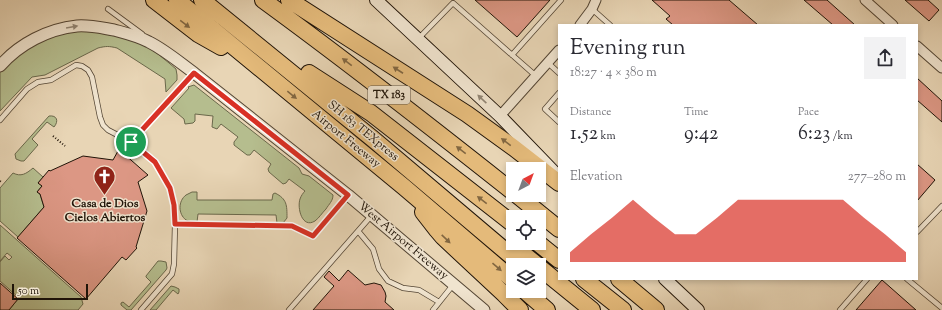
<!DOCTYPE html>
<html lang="en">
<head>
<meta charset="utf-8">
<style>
  :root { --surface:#fff; --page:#f2f2f3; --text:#2b2b33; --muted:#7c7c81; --accent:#d93025 }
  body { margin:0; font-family:"Sorts Mill Goudy",serif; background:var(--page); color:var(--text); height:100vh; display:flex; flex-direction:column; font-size:15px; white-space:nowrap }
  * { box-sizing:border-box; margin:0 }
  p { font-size:13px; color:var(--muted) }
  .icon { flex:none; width:22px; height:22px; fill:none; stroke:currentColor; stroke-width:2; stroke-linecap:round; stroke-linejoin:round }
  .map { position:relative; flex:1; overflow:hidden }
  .side { position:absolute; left:558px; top:24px; width:360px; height:256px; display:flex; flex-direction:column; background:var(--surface); border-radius:0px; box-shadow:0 2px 6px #0003 }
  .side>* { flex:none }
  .needle { width:26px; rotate:41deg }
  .tools { position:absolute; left:506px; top:162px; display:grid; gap:8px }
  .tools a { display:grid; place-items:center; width:40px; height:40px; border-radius:0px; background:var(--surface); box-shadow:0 2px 6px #0003; font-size:20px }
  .scale { position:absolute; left:12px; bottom:10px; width:76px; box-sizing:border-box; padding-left:4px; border:2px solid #201408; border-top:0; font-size:11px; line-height:14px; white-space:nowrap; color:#201408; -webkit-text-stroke:3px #f0e4cf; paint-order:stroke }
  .pin { position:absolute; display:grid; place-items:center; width:34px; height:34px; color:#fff; margin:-17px; border:2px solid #fff; border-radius:50%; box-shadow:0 1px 4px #0007 }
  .round { display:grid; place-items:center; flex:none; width:42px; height:42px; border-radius:0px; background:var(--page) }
  .summary { display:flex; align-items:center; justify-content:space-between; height:68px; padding:0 12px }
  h1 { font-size:22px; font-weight:600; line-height:30px }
  .stats { display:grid; grid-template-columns:repeat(3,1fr); gap:6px; height:68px; padding:4px 12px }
  .stats div { display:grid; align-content:center }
  .stats b { font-size:20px; font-weight:600 }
  .stats small { font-size:11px; font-weight:400 }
  .stats p { font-size:11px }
  .chart { height:112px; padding:8px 12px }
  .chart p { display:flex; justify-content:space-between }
  .chart svg { width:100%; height:72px; margin-top:4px; fill:var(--accent); opacity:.7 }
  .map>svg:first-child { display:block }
</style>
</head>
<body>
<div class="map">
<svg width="942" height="310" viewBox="0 0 942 310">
  <rect width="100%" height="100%" fill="#e8d5b5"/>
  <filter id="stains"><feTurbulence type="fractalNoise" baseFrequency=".005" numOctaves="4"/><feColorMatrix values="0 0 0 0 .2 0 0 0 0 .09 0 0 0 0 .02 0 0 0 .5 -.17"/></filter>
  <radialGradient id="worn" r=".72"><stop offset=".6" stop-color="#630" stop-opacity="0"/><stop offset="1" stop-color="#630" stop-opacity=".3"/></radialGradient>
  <path fill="#b5bd8e" stroke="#6a684b" d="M 84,30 L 131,39 L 148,46 L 169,63 L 176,69 L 177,75 L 177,80 L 166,92 L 165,79 L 117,48 C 109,46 106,46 98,48 L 45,75 L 32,77 L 0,111 L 0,71 L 27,48 L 46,37 Z
    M 194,85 L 299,168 L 302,174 L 309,176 L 333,195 C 333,201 329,204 326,209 C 322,213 319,218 315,221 C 302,229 297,208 300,199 C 301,196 303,193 305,191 L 289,179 L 286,183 L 283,184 L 269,172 L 268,169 L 271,164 L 254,150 L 250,155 L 247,155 L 234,145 L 234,142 L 238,137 L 221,124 L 217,129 L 212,127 L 213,116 L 195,114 L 195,121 L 193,123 L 185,124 L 184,119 L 171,108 L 189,88 L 188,87 Z
    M 49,116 C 57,115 59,121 54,127 L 47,122 L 32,139 L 38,145 L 24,161 L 21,161 L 16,159 L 15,154 Z
    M 33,168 L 43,177 L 38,183 L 42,186 L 37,192 L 40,194 L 44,207 L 18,237 L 0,221 L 0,188 L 13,173 C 21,177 26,174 33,168 Z
    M 192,192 L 197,192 L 197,200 L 272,200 L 273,194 L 275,193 C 287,199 287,205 287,218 L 283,223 L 279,224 L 277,223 L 276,215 L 198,214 L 197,222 L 195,223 C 192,222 189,221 186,220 C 178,214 178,201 186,195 C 188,194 190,193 192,192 Z
    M 0,225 L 81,297 L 83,304 L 78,310 L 9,310 L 19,298 L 0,281 L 0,262 L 5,256 L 9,260 L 12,257 L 7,253 L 0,261 Z
    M 158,261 L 161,261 L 166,262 L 167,268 L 166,270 L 131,310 L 127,310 L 121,305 L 121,303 L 123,302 L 129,307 L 151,282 L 146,277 L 146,276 Z
    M 171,286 L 175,287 L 179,289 L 179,292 L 178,294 L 173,290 L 156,310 L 150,310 Z"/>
  <path fill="#dc9784" stroke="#201408" d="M 475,0 L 550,0 L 517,37 Z
    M 652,0 L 729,0 L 758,25 L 673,25 L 666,19 L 670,16 Z
    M 804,0 L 827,0 L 855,25 L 833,25 Z
    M 905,0 L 928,0 L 939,10 L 929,21 Z
    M 917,78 L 942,101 L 942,122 L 917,100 Z
    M 118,151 L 123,153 L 148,175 L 138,182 L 147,211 L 136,247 L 137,248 L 126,260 L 122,257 L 86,299 L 17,238 L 44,207 L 40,194 L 37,192 L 42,186 L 38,183 L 49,170 L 50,171 L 83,156 L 113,160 Z
    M 917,164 L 935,180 L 917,201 Z
    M 348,270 L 365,285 L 374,283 L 381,285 L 385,292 L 386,296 L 385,302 L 394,310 L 313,310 L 334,286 L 324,277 L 329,271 L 339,281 Z
    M 882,280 L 916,310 L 856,310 Z
    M 0,283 L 18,299 L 9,310 L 0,310 Z"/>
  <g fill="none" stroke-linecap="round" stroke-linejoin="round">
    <defs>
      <path id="service" d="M 108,9 L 142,34
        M 592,9 L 610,25
        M 418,39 L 453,3 L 536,76
        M 512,55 L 561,0
        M 548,63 L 559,73
        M 559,93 L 545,109 L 559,122
        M 0,120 L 27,89 L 38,82 L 51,80 L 76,65 L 82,66 L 88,70 L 92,77 L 100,117 L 103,125 L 108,130 L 131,142 L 155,161 L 170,188 L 174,205 L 175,224 L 174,264 L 172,274 L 141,310
        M 131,142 L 194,73
        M 175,224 L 292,226 L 313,236 L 348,196
        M 358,231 L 373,249 L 379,269 L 388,281 L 403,288 L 419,290 L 439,302
        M 917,232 L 942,206
        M 907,279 L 942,308
        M 289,310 L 372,215
        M 433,310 L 453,285
        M 840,310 L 867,279"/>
      <path id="minor" d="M 865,0 L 893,25
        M 580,25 L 592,9 L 596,0
        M 917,46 L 942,68
        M 500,116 L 559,50"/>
      <path id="tertiary" d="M 0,66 C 19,44 48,29 77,26 C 90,25 102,28 114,30 C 125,33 138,36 149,42 C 165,50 179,62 194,73 L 348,195 L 484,310"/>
      <path id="secondary" d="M 376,0 L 500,116 L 555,173
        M 665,279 L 698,310"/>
      <path id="motorway" d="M 154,0 L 198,34 L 221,47
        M 177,0 L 404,187 L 513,280
        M 202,0 L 373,139 L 522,265
        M 263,0 C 348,62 431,127 513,192
        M 289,0 L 467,114 L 514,148 L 559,183
        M 309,73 L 371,113 L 513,224
        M 517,195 L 559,229
        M 423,212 L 437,230 L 443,237 L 504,294 L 520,310
        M 538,243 L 559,260
        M 516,248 L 537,265
        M 539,267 L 592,310
        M 584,279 L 623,310
        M 619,279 L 656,310
        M 525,291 L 547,310"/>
    </defs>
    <use href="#service" stroke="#524433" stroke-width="6"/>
    <use href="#minor" stroke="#524433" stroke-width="11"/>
    <use href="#tertiary" stroke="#524433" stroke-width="13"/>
    <use href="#secondary" stroke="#201408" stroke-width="14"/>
    <use href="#motorway" stroke="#201408" stroke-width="18"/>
    <path stroke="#201408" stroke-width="2" stroke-dasharray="1 2" stroke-linecap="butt" d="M 53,136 L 65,146
      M 0,181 L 2,183"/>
    <use href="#service" stroke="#f0e4cf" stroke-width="4.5"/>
    <use href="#minor" stroke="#f0e4cf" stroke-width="9"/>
    <use href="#tertiary" stroke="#f0e4cf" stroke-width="11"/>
    <use href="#secondary" stroke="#f0e4cf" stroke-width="12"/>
    <use href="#motorway" stroke="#e4ba7a" stroke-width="16"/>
  </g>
  <defs><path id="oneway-solid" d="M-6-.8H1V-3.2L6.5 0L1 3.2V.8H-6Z"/></defs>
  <g fill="#826741">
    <use href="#oneway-solid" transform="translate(185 24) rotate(37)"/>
    <use href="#oneway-solid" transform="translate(347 62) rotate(-143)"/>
    <use href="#oneway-solid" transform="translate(398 70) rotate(-147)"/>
    <use href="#oneway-solid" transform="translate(292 95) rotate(39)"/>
    <use href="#oneway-solid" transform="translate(506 142) rotate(-143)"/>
    <use href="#oneway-solid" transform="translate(461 150) rotate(-142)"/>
    <use href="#oneway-solid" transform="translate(482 200) rotate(-142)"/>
    <use href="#oneway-solid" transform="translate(446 239) rotate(44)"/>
    <use href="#oneway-solid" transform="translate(497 267) rotate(41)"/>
  </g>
  <g fill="#928675">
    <use href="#oneway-solid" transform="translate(72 27) rotate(-10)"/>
    <use href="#oneway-solid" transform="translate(482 99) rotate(-137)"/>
  </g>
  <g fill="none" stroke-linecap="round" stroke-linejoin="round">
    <defs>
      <path id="route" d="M 194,73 L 348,195 L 313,236 L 292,226 L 175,224 L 174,205 L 170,188 L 155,162 L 131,142 Z"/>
    </defs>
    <use href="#route" stroke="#fff" stroke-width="8"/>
    <use href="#route" stroke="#d93025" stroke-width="5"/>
  </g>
  <defs>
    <symbol id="church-pin" viewBox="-11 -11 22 30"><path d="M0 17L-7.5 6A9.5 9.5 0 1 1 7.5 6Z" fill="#8f2418" stroke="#f0e4cf"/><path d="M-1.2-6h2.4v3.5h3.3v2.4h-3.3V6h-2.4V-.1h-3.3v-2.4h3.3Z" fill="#fff"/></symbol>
  </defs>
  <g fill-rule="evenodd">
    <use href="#church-pin" x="92" y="164" width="25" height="34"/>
  </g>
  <g text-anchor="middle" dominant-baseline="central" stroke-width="3" stroke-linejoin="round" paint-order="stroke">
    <rect fill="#f0e4cf" stroke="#5e5244" stroke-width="1" x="368" y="86" width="42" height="18" rx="3"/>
    <g font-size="11" font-weight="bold" fill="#201408">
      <text x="389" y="95">TX 183</text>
    </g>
    <g font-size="12" fill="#201408" stroke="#f0e4cf">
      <text transform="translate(363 131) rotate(39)">SH 183 TEXpress</text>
      <text transform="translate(346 139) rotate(39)">Airport Freeway</text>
      <text transform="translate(403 241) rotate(40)">West Airport Freeway</text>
    </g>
    <g font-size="12" font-weight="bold" fill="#201408" stroke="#f0e4cf">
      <text x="105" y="204">Casa de Dios<tspan x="105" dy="14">Cielos Abiertos</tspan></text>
    </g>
  </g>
  <rect width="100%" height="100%" filter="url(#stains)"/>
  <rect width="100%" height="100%" fill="url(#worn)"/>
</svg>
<div class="tools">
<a><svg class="needle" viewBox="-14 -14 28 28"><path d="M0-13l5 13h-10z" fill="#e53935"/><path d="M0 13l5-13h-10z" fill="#7c7c81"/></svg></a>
<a><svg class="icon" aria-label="locate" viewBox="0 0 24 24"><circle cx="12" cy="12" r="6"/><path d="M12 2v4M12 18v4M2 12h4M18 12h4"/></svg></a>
<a><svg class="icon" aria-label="layers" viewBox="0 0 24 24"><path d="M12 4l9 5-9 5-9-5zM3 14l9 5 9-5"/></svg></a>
</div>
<div class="scale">50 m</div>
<div class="pin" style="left:131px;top:142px;background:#1e9e55"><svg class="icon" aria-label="arrive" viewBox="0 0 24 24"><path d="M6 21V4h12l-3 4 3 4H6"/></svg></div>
<section class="side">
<div class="summary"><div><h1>Evening run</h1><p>18:27 · 4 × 380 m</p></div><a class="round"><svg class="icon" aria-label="share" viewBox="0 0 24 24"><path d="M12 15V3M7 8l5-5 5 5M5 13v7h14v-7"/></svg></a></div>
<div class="stats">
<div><p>Distance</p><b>1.52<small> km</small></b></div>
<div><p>Time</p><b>9:42</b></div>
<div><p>Pace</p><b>6:23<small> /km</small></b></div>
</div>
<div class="chart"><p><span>Elevation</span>277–280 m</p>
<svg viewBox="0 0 160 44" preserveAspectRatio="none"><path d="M0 44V38L10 27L20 17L30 6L40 17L50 27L60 27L70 17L80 6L90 6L100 6L110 6L120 6L130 6L140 17L150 27L160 38V44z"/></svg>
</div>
</section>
</div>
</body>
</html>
